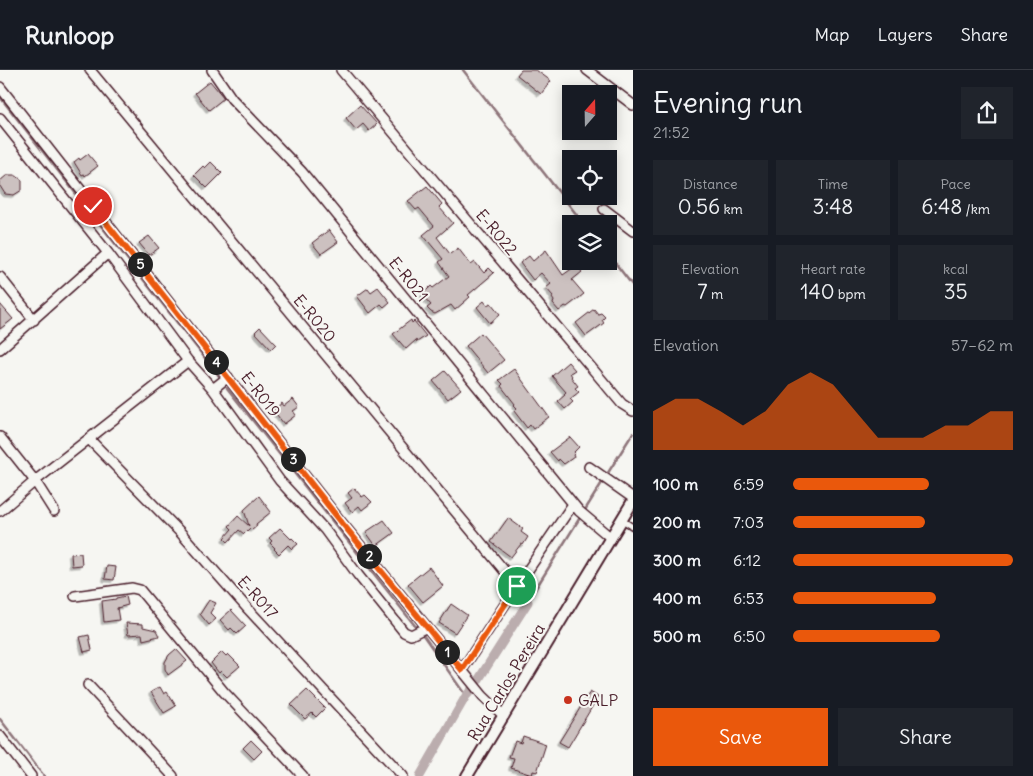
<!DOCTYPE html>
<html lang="en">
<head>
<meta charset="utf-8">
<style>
  :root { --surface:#171b24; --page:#20242c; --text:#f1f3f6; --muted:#9ea1a6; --line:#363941; --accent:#ea580c }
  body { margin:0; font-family:Delius,sans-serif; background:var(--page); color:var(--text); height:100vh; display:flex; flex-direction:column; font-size:19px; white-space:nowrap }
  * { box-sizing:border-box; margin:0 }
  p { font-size:16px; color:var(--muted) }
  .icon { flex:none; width:28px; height:28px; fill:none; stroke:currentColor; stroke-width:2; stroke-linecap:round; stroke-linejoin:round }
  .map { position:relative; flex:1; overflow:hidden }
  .details { display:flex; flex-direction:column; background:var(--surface); width:400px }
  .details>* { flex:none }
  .needle { width:32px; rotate:20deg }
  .buttons { position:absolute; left:562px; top:15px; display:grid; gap:10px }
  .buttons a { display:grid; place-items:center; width:55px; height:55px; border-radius:0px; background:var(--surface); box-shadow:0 2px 12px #0003; font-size:25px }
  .pin { position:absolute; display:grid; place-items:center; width:42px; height:42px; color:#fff; margin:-21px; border:2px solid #fff; border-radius:50%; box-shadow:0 1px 5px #0007 }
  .km { position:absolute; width:25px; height:25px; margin:-12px; border-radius:50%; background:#222; color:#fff; font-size:14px; line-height:25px; text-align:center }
  .round { display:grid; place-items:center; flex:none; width:52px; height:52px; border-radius:0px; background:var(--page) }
  .headline { display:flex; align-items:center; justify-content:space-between; height:85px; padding:0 20px }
  h1 { font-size:28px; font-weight:600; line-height:38px }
  .figures { display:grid; grid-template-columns:repeat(3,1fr); gap:8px; height:85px; padding:5px 20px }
  .figures div { display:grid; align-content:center; border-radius:0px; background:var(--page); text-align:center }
  .figures b { font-size:21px; font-weight:600 }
  .figures small { font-size:14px; font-weight:400 }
  .figures p { font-size:14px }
  .chart { height:140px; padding:10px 20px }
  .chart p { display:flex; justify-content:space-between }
  .chart svg { width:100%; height:90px; margin-top:5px; fill:var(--accent); opacity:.7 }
  .cta { display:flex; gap:10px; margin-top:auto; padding:10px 20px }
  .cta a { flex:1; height:58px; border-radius:0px; background:var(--accent); color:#fff; font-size:20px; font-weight:600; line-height:58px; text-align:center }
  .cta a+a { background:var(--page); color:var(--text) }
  ul { padding:0 20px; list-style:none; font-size:16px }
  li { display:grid; grid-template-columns:80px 60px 1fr; align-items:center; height:38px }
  li i { height:12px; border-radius:6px; background:var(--accent) }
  header { display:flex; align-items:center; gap:30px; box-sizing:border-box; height:70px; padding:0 25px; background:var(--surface); border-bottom:1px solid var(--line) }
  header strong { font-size:24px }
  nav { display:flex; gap:28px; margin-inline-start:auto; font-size:18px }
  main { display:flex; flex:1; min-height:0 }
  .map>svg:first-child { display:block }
</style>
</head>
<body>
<header>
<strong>Runloop</strong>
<nav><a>Map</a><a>Layers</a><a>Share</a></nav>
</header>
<main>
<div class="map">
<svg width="633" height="706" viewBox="0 0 633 706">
  <defs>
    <filter id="shadow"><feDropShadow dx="-2.5" dy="2.5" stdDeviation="0" flood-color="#0004"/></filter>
  </defs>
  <rect width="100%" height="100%" fill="#f6f6f2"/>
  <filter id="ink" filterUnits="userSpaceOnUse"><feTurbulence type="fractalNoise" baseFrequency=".02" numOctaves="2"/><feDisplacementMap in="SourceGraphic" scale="10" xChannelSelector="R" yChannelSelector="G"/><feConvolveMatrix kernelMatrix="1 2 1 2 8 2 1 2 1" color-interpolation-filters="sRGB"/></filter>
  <g filter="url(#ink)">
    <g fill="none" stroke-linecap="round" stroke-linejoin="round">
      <path stroke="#8e747a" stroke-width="2.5" d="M 463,0 L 584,154
        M 0,27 L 219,306
        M 609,185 L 633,216
        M 227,318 L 416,557
        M 606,406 L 633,363
        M 585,440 L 603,411
        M 531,526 L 581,446
        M 423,565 L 466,626
        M 0,649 L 44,706"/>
      <path stroke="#bbadae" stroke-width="9" d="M 477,612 L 528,532
        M 420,706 L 466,626 L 473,618"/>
    </g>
    <path fill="#ccc1c0" stroke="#4a1f2b" filter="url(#shadow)" d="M 521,0 L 536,0 L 551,11 L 541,24 L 517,5 Z
      M 210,11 L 224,28 L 209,40 L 195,23 Z
      M 360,35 L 377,54 L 369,61 L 363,54 L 356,60 L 346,48 Z
      M 88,84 L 98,96 L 85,106 L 84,104 L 82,105 L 74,92 L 79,88 L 80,90 Z
      M 211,92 L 222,103 L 207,118 L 194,105 L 203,96 L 205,98 Z
      M 7,105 L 15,105 L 22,110 L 22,120 L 14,125 L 5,124 L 0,116 L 0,111 Z
      M 427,116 L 442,134 L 439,137 L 453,153 L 437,167 L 450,184 L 458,178 L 471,195 L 475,192 L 484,203 L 489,198 L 494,203 L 468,225 L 470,227 L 455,240 L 451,235 L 435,244 L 431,242 L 427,238 L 431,235 L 422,225 L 431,216 L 433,218 L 449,206 L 439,192 L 443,189 L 423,165 L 434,156 L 419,138 L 416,140 L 408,131 Z
      M 329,160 L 338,172 L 321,184 L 312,173 Z
      M 149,166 L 159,178 L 149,185 L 139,173 Z
      M 546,180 L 563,205 L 577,195 L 582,202 L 572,210 L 584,224 L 567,237 L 565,236 L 559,241 L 553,234 L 554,231 L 552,228 L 553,226 L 546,218 L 551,214 L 541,203 L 533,210 L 520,193 L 529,186 L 533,191 Z
      M 378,217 L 390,232 L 384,237 L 381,234 L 370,243 L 357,226 L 368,218 L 371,222 Z
      M 484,231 L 487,235 L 491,233 L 500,244 L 490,253 L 477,237 Z
      M 0,234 L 13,249 L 0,259 Z
      M 594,239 L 598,244 L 601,243 L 605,247 L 602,250 L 604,253 L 586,266 L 576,253 Z
      M 411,250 L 412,253 L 414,251 L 426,266 L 417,272 L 416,270 L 406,279 L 393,264 Z
      M 260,257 L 276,274 L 271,279 L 255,262 Z
      M 481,263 L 504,290 L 488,303 L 466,276 Z
      M 568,292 L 575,300 L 570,303 L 572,306 L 571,307 L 578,316 L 575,318 L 579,322 L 570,329 L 573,332 L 565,339 L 558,331 L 565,325 L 564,324 L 566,322 L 552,306 Z
      M 514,299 L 549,347 L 533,359 L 530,355 L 527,358 L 514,341 L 517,338 L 514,335 L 515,334 L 501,316 L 503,314 L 499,310 Z
      M 445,301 L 461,319 L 448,329 L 433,311 Z
      M 293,329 L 299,337 L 293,341 L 296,345 L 284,354 L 273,340 L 282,333 L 284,336 Z
      M 570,367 L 579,377 L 574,382 L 575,383 L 573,385 L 574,387 L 564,394 L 559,389 L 558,391 L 550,382 Z
      M 354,418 L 362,427 L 365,425 L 372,432 L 362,440 L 359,436 L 352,442 L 345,433 L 352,428 L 348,423 Z
      M 259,426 L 271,442 L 256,454 L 257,456 L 252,460 L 250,458 L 244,464 L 239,460 L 228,472 L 224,468 L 232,459 L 229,456 L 238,446 L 249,456 L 244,440 Z
      M 508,448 L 523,459 L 521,462 L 528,467 L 523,475 L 521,474 L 511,487 L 491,472 Z
      M 384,450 L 394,463 L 376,476 L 366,462 Z
      M 280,458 L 291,469 L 292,468 L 298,474 L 292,479 L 288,475 L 279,484 L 274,479 L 275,478 L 270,473 L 272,471 L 269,468 Z
      M 81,483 L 82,495 L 72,496 L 71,484 Z
      M 107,496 L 116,497 L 114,510 L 105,509 Z
      M 429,497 L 443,516 L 423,532 L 408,514 Z
      M 126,526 L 128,535 L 117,538 L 119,550 L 104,552 L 102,531 L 116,529 L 116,528 Z
      M 209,530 L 216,533 L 210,543 L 216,549 L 209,555 L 200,544 Z
      M 451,534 L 467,545 L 455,563 L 439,553 Z
      M 231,540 L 246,556 L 237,564 L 231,558 L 229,560 L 220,550 Z
      M 126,553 L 143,554 L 143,557 L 156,560 L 159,566 L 143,570 L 142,564 L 128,565 Z
      M 89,565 L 92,580 L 84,582 L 80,567 Z
      M 176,579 L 187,591 L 168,605 L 165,599 L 165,592 L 169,585 Z
      M 222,582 L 226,586 L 228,584 L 240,596 L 227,607 L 221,601 L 219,603 L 211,593 Z
      M 160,617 L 164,624 L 167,622 L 176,636 L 164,643 L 151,622 Z
      M 307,620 L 325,638 L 316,647 L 312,643 L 305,649 L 291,635 Z
      M 590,622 L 598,627 L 568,677 L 559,672 Z
      M 523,666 L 546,674 L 537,702 L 533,701 L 532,705 L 511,698 L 514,688 L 509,687 L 515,671 L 521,673 Z
      M 251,670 L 262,681 L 254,689 L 243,678 Z"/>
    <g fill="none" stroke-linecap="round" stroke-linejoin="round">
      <defs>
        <path id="service" d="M 622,450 L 633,457"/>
        <path id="minor" d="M 90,0 L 517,516
          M 212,0 L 232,29 L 302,102 L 579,441 L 611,468
          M 341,0 L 622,334 L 633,341
          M 587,0 L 633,35
          M 0,17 L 342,453 L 483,626 L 504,646
          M 0,48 L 108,183 L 188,291 L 213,319 L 280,411 L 325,460 L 358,505 L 404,562 L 411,565 L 427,557
          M 604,139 L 633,161
          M 0,207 L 34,250
          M 0,279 L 108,183
          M 213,319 L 228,307
          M 0,367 L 35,411 L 54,441
          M 89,369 L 180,462 L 248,539 L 403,706
          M 589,397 L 633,428
          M 0,441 L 35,411 L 188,291
          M 75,526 L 132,518 L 140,520 L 224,622 L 303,706
          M 462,600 L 517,516 L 573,434
          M 88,615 L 173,706
          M 0,666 L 31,706"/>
        <path id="tertiary" d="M 467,706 L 633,431"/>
      </defs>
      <use href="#service" stroke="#4a1f2b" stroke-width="8"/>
      <use href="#minor" stroke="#4a1f2b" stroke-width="12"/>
      <use href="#tertiary" stroke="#4a1f2b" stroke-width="14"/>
      <use href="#service" stroke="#f6f6f2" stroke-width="4.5"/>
      <use href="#minor" stroke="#f6f6f2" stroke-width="9"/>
      <use href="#tertiary" stroke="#f6f6f2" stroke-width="10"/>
    </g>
  </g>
  <g fill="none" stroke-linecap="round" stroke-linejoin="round" filter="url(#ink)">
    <defs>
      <path id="route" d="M 93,136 L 342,453 L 462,600 L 517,516"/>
    </defs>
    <use href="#route" stroke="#fff" stroke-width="10"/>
    <use href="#route" stroke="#ea580c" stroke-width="6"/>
  </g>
  <circle fill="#c8321e" stroke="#f6f6f2" stroke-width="2" cx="568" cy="630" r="5"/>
  <g text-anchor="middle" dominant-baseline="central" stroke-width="4" stroke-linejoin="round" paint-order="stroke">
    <g font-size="16" fill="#4a1f2b" stroke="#f6f6f2">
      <text transform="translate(497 162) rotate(50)">E-R022</text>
      <text transform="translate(409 209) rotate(51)">E-R021</text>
      <text transform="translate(315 248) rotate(50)">E-R020</text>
      <text transform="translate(261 324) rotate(52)">E-R019</text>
      <text transform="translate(258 527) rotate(48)">E-R017</text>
      <text transform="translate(506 612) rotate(-59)">Rua Carlos Pereira</text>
    </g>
    <g font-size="16" fill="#4a1f2b" stroke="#f6f6f2" text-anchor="start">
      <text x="578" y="630">GALP</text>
    </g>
  </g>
</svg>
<div class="buttons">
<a><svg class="needle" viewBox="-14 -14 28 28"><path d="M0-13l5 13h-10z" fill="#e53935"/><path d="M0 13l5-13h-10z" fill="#9ea1a6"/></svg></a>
<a><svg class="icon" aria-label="locate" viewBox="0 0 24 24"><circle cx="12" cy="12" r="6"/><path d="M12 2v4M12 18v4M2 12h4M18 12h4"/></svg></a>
<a><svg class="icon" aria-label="layers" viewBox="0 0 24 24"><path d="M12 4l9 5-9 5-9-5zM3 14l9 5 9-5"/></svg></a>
</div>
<div class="pin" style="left:517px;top:516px;background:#1e9e55"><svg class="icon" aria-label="arrive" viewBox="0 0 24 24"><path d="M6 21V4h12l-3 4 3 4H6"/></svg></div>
<div class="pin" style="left:93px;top:136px;background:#d93025"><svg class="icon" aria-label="check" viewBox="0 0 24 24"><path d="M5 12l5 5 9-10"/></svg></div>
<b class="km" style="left:447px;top:582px">1</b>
<b class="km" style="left:369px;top:486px">2</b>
<b class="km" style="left:293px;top:389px">3</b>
<b class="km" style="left:216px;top:292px">4</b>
<b class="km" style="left:140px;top:194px">5</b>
</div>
<section class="details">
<div class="headline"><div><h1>Evening run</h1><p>21:52</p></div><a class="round"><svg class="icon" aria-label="share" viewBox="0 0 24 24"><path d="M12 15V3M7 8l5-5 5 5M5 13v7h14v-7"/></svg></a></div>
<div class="figures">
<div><p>Distance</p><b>0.56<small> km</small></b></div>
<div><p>Time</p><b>3:48</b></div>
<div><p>Pace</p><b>6:48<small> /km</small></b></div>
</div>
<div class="figures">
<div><p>Elevation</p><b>7<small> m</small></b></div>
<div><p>Heart rate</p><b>140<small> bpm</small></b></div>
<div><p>kcal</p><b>35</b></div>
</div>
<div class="chart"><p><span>Elevation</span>57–62 m</p>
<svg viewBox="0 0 160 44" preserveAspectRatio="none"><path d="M0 44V25L10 19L20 19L30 25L40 32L50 25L60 12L70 6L80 12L90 25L100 38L110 38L120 38L130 32L140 32L150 25L160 25V44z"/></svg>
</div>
<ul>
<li><b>100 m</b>6:59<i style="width:62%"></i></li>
<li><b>200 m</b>7:03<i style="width:60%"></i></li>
<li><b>300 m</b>6:12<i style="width:100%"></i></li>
<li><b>400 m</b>6:53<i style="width:65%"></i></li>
<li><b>500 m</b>6:50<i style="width:67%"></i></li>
</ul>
<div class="cta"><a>Save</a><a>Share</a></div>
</section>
</main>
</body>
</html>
